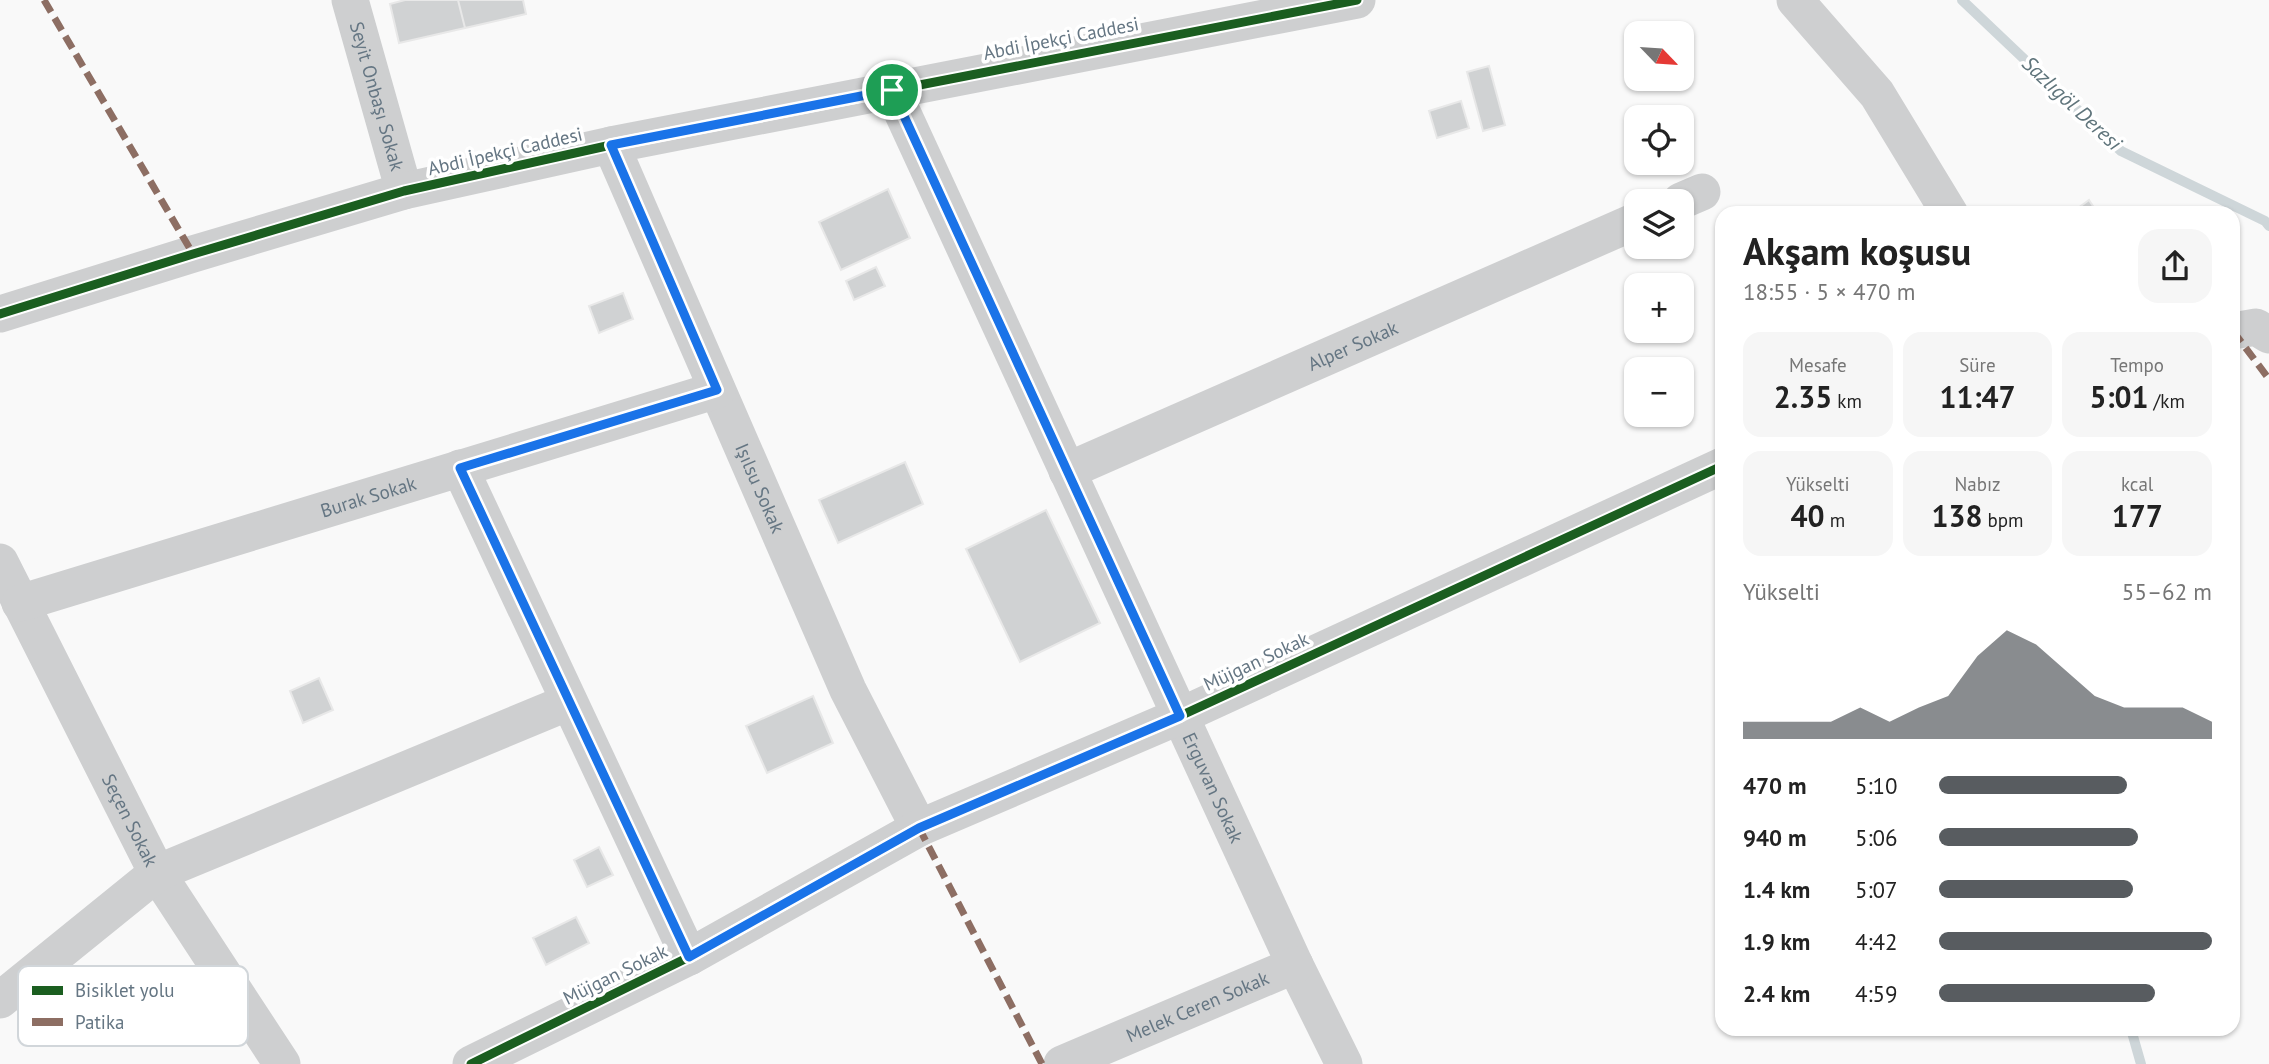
<!DOCTYPE html>
<html lang="tr">
<head>
<meta charset="utf-8">
<style>
  :root { --surface:#fff; --page:#f6f6f6; --text:#222; --muted:#767676; --accent:#585c60 }
  body { margin:0; font-family:"PT Sans",sans-serif; background:var(--page); color:var(--text); height:100vh; display:flex; flex-direction:column; font-size:26px; white-space:nowrap }
  * { box-sizing:border-box; margin:0 }
  p { font-size:23px; color:var(--muted) }
  .icon { flex:none; width:38px; height:38px; fill:none; stroke:currentColor; stroke-width:2; stroke-linecap:round; stroke-linejoin:round }
  .map { position:relative; flex:1; overflow:hidden }
  .sheet { position:absolute; left:1715px; top:206px; width:525px; height:830px; display:flex; flex-direction:column; background:var(--surface); border-radius:21px; box-shadow:0 2px 5px #0004 }
  .sheet>* { flex:none }
  .needle { width:46px; rotate:115deg }
  .tools { position:absolute; left:1624px; top:21px; display:grid; gap:14px }
  .tools a { display:grid; place-items:center; width:70px; height:70px; border-radius:14px; background:var(--surface); box-shadow:0 2px 5px #0004; font-size:35px }
  .pin { position:absolute; display:grid; place-items:center; width:60px; height:60px; color:#fff; margin:-30px; border:4px solid #fff; border-radius:50%; box-shadow:0 2px 7px #0007 }
  .round { display:grid; place-items:center; flex:none; width:74px; height:74px; border-radius:21px; background:var(--page) }
  .overview { display:flex; align-items:center; justify-content:space-between; height:119px; padding:0 28px }
  h1 { font-size:38px; font-weight:600; line-height:52px }
  .stats { display:grid; grid-template-columns:repeat(3,1fr); gap:10px; height:119px; padding:7px 28px }
  .stats div { display:grid; align-content:center; border-radius:18px; background:var(--page); text-align:center }
  .stats b { font-size:30px; font-weight:600 }
  .stats small { font-size:19px; font-weight:400 }
  .stats p { font-size:19px }
  .chart { height:196px; padding:14px 28px }
  .chart p { display:flex; justify-content:space-between }
  .chart svg { width:100%; height:126px; margin-top:7px; fill:var(--accent); opacity:.7 }
  ul { padding:0 28px; list-style:none; font-size:23px }
  li { display:grid; grid-template-columns:112px 84px 1fr; align-items:center; height:52px }
  li i { height:18px; border-radius:9px; background:var(--accent) }
  .map>svg:first-child { display:block }
</style>
</head>
<body>
<div class="map">
<svg width="2269" height="1064" viewBox="0 0 2269 1064">
  <rect width="100%" height="100%" fill="#f9f9f9"/>
  <g fill="none" stroke-linecap="round" stroke-linejoin="round">
    <path stroke="#ced6d9" stroke-width="10" d="M 1962,0 L 2121,151 L 2265,221 L 2269,226
      M 2131,1029 L 2141,1064"/>
  </g>
  <path fill="#d0d2d3" stroke="#e8e8e8" stroke-width="2" d="M 405,0 L 458,0 L 465,28 L 399,43 L 390,4 Z
    M 458,0 L 523,0 L 526,14 L 465,28 Z
    M 1489,66 L 1505,125 L 1483,131 L 1467,72 Z
    M 1461,101 L 1469,128 L 1437,138 L 1429,111 Z
    M 888,189 L 910,238 L 841,270 L 819,222 Z
    M 2089,200 L 2098,214 L 2070,214 Z
    M 876,267 L 885,286 L 854,300 L 846,281 Z
    M 623,293 L 633,319 L 599,333 L 589,306 Z
    M 905,462 L 923,504 L 838,543 L 819,500 Z
    M 1046,510 L 1100,623 L 1020,662 L 966,549 Z
    M 319,678 L 333,710 L 303,723 L 290,691 Z
    M 813,696 L 833,743 L 767,773 L 746,726 Z
    M 599,847 L 613,875 L 587,887 L 574,860 Z
    M 576,917 L 589,943 L 546,965 L 533,938 Z"/>
  <g fill="none" stroke-linecap="round" stroke-linejoin="round">
    <g stroke="#cecfd0" stroke-width="37">
      <path id="s1" d="M 350,0 L 404,191"/>
      <path d="M 1795,0 L 1877,94 L 1950,214"/>
      <path id="s2" d="M 892,90 L 1295,965 L 1344,1064"/>
      <path id="s3" d="M 611,145 L 848,690 L 919,828"/>
      <path d="M 1681,201 L 1702,192"/>
      <path d="M 0,314 L 193,254 L 404,191 L 611,145 L 1357,0"/>
      <path d="M 2233,331 L 2256,327 L 2269,335"/>
      <path d="M 460,468 L 689,957"/>
      <path id="s4" d="M 1067,471 L 1636,221"/>
      <path id="s5" d="M 0,562 L 157,873 L 282,1064"/>
      <path id="s6" d="M 20,603 L 717,390"/>
      <path d="M 0,1000 L 157,873 L 569,702"/>
      <path d="M 471,1064 L 689,957 L 919,828 L 1180,716 L 1722,466"/>
      <path id="s7" d="M 1062,1064 L 1295,965"/>
    </g>
    <path stroke="#8d6e63" stroke-width="7" stroke-dasharray="14 7" stroke-linecap="butt" d="M 44,0 L 193,254
      M 2233,331 L 2269,379
      M 919,828 L 1042,1064"/>
    <defs>
      <path id="cycleway" d="M 0,314 L 193,254 L 404,191 L 611,145 L 1357,0
        M 471,1064 L 689,957 L 919,828 L 1180,716 L 1722,466"/>
    </defs>
    <use href="#cycleway" stroke="#fff" stroke-width="13"/>
    <use href="#cycleway" stroke="#1b5e20" stroke-width="9"/>
  </g>
  <g fill="none" stroke-linecap="round" stroke-linejoin="round">
    <defs>
      <path id="route" d="M 892,90 L 1180,716 L 919,828 L 689,957 L 460,468 L 717,390 L 611,145 Z"/>
    </defs>
    <use href="#route" stroke="#fff" stroke-width="14"/>
    <use href="#route" stroke="#1a73e8" stroke-width="9"/>
  </g>
  <g text-anchor="middle" dominant-baseline="central" stroke-width="7" stroke-linejoin="round" paint-order="stroke">
    <g font-size="19" fill="#657683" stroke="#fff">
      <text transform="translate(1061 38) rotate(-11)">Abdi İpekçi Caddesi</text>
      <text stroke="none"><textPath href="#s1" startOffset="100">Seyit Onbaşı Sokak</textPath></text>
      <text transform="translate(505 151) rotate(-13)">Abdi İpekçi Caddesi</text>
      <text stroke="none"><textPath href="#s4" startOffset="312">Alper Sokak</textPath></text>
      <text stroke="none"><textPath href="#s3" startOffset="374">Işılsu Sokak</textPath></text>
      <text stroke="none"><textPath href="#s6" startOffset="364">Burak Sokak</textPath></text>
      <text transform="translate(1256 661) rotate(-25)">Müjgan Sokak</text>
      <text stroke="none"><textPath href="#s2" startOffset="768">Erguvan Sokak</textPath></text>
      <text stroke="none"><textPath href="#s5" startOffset="289">Seçen Sokak</textPath></text>
      <text transform="translate(615 974) rotate(-26)">Müjgan Sokak</text>
      <text stroke="none"><textPath href="#s7" startOffset="147">Melek Ceren Sokak</textPath></text>
    </g>
    <g font-size="21" font-style="italic" fill="#60757c" stroke="#fff">
      <text transform="translate(2072 103) rotate(43)">Sazlıgöl Deresi</text>
    </g>
  </g>
  <rect x="18" y="966" width="230" height="80" rx="10" fill="#fff" stroke="#d1d6da" stroke-width="2"/>
  <rect x="32" y="986" width="31" height="9" fill="#1b5e20"/>
  <rect x="32" y="1018" width="31" height="8" fill="#8d6e63"/>
  <g font-size="19" fill="#657683">
    <text x="75" y="997">Bisiklet yolu</text>
    <text x="75" y="1029">Patika</text>
  </g>
</svg>
<div class="tools">
<a><svg class="needle" viewBox="-14 -14 28 28"><path d="M0-13l5 13h-10z" fill="#e53935"/><path d="M0 13l5-13h-10z" fill="#767676"/></svg></a>
<a><svg class="icon" aria-label="locate" viewBox="0 0 24 24"><circle cx="12" cy="12" r="6"/><path d="M12 2v4M12 18v4M2 12h4M18 12h4"/></svg></a>
<a><svg class="icon" aria-label="layers" viewBox="0 0 24 24"><path d="M12 4l9 5-9 5-9-5zM3 14l9 5 9-5"/></svg></a>
<a>+</a>
<a>−</a>
</div>
<div class="pin" style="left:892px;top:90px;background:#1e9e55"><svg class="icon" aria-label="arrive" viewBox="0 0 24 24"><path d="M6 21V4h12l-3 4 3 4H6"/></svg></div>
<section class="sheet">
<div class="overview"><div><h1>Akşam koşusu</h1><p>18:55 · 5 × 470 m</p></div><a class="round"><svg class="icon" aria-label="share" viewBox="0 0 24 24"><path d="M12 15V3M7 8l5-5 5 5M5 13v7h14v-7"/></svg></a></div>
<div class="stats">
<div><p>Mesafe</p><b>2.35<small> km</small></b></div>
<div><p>Süre</p><b>11:47</b></div>
<div><p>Tempo</p><b>5:01<small> /km</small></b></div>
</div>
<div class="stats">
<div><p>Yükselti</p><b>40<small> m</small></b></div>
<div><p>Nabız</p><b>138<small> bpm</small></b></div>
<div><p>kcal</p><b>177</b></div>
</div>
<div class="chart"><p><span>Yükselti</span>55–62 m</p>
<svg viewBox="0 0 160 44" preserveAspectRatio="none"><path d="M0 44V38L10 38L20 38L30 38L40 33L50 38L60 33L70 29L80 15L90 6L100 11L110 20L120 29L130 33L140 33L150 33L160 38V44z"/></svg>
</div>
<ul>
<li><b>470 m</b>5:10<i style="width:69%"></i></li>
<li><b>940 m</b>5:06<i style="width:73%"></i></li>
<li><b>1.4 km</b>5:07<i style="width:71%"></i></li>
<li><b>1.9 km</b>4:42<i style="width:100%"></i></li>
<li><b>2.4 km</b>4:59<i style="width:79%"></i></li>
</ul>
</section>
</div>
</body>
</html>
